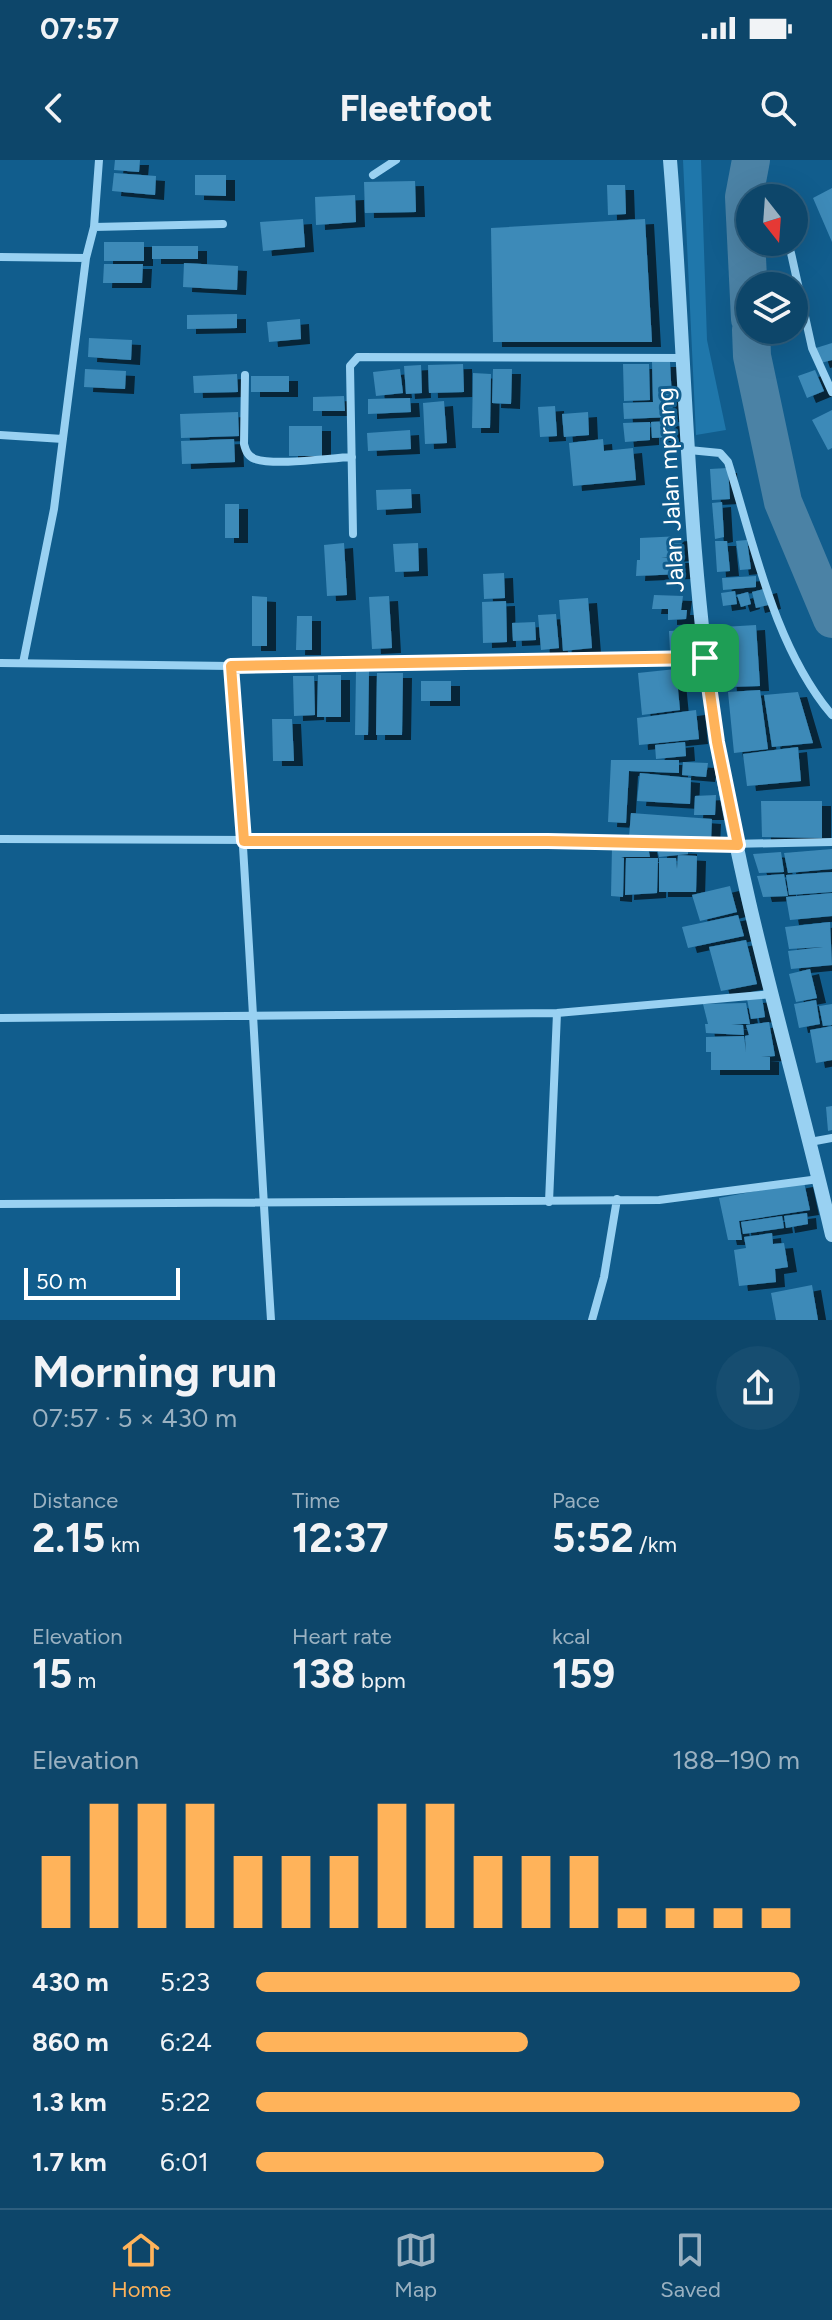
<!DOCTYPE html>
<html lang="en">
<head>
<meta charset="utf-8">
<style>
  :root { --surface:#0d466a; --page:#164d70; --text:#f1f3f6; --muted:#9ab1c1; --line:#2d5e7e; --accent:#ffb35a }
  body { margin:0; font-family:Figtree,sans-serif; background:var(--page); color:var(--text); height:100vh; display:flex; flex-direction:column; font-size:30px; white-space:nowrap }
  * { box-sizing:border-box; margin:0 }
  p { font-size:26px; color:var(--muted) }
  .icon { flex:none; width:44px; height:44px; fill:none; stroke:currentColor; stroke-width:2; stroke-linecap:round; stroke-linejoin:round }
  .map { position:relative; height:1160px; overflow:hidden }
  .sheet { display:flex; flex-direction:column; background:var(--surface); flex:1 }
  .sheet>* { flex:none }
  .needle { width:52px; rotate:163deg }
  .controls { position:absolute; left:736px; top:24px; display:grid; gap:16px }
  .controls a { display:grid; place-items:center; width:72px; height:72px; border-radius:50%; background:var(--surface); box-shadow:0 8px 32px #0002,0 0 0 2px var(--line); font-size:40px }
  .scale { position:absolute; left:24px; bottom:20px; width:156px; box-sizing:border-box; padding-left:8px; border:4px solid #fff; border-top:0; font-size:22px; line-height:28px; white-space:nowrap; color:#fff; -webkit-text-stroke:6px #115d8d; paint-order:stroke }
  .pin { position:absolute; display:grid; place-items:center; width:68px; height:68px; color:#fff; margin:-34px; border-radius:16px; box-shadow:0 4px 12px #0006 }
  .round { display:grid; place-items:center; flex:none; width:84px; height:84px; border-radius:42px; background:var(--page) }
  .headline { display:flex; align-items:center; justify-content:space-between; height:136px; padding:0 32px }
  h1 { font-size:44px; font-weight:700; line-height:60px }
  .figures { display:grid; grid-template-columns:repeat(3,1fr); gap:12px; height:136px; padding:8px 32px }
  .figures div { display:grid; align-content:center }
  .figures b { font-size:40px; font-weight:700 }
  .figures small { font-size:22px; font-weight:400 }
  .figures p { font-size:22px }
  .chart { height:224px; padding:16px 32px }
  .chart p { display:flex; justify-content:space-between }
  .chart svg { width:100%; height:144px; margin-top:8px; stroke:var(--accent); stroke-width:6 }
  ul { padding:0 32px; list-style:none; font-size:26px }
  li { display:grid; grid-template-columns:128px 96px 1fr; align-items:center; height:60px }
  li i { height:20px; border-radius:10px; background:var(--accent) }
  .status { display:flex; justify-content:space-between; align-items:center; height:56px; padding:0 40px; background:var(--surface); direction:ltr }
  .status svg { height:22px; fill:currentColor }
  header { display:flex; justify-content:space-between; align-items:center; height:104px; padding:0 32px; background:var(--surface); font-size:36px; font-weight:700 }
  .dock { display:flex; justify-content:space-around; align-items:center; height:112px; border-top:2px solid var(--line); background:var(--surface); font-size:22px; color:var(--muted) }
  .dock a { display:grid; justify-items:center; gap:4px }
  .dock .active { color:var(--accent) }
  .map>svg:first-child { display:block }
</style>
</head>
<body>
<div class="status"><b>07:57</b><svg viewBox="0 0 49 12"><path d="M0 12V9h3v3zM5 12V6h3v6zM10 12V3h3v9zM15 12V0h3v12zM26 1h20v11H26zM47 4h2v5h-2z"/></svg></div>
<header><svg class="icon" aria-label="back" viewBox="0 0 24 24"><path d="M15 5l-7 7 7 7"/></svg>Fleetfoot<svg class="icon" aria-label="search" viewBox="0 0 24 24"><circle cx="10" cy="10" r="6"/><path d="M15 15l6 6"/></svg></header>
<div class="map">
<svg width="832" height="1160" viewBox="0 0 832 1160">
  <defs>
    <filter id="shadow"><feDropShadow dx="9" dy="5" stdDeviation="0" flood-color="#0009"/></filter>
  </defs>
  <rect width="100%" height="100%" fill="#115d8d"/>
  <path fill="#1f77ab" d="M 683,0 L 701,0 L 707,180 L 726,270 L 696,275 Z"/>
  <g fill="none" stroke-linecap="round" stroke-linejoin="round">
    <path stroke="#4b82a5" stroke-width="38" d="M 750,159 L 744,37 L 751,0
      M 751,170 L 752,196 L 783,342 L 832,459"/>
  </g>
  <path fill="#3e8ab8" filter="url(#shadow)" d="M 115,0 L 140,0 L 139,12 L 114,10 Z
    M 114,13 L 156,16 L 155,35 L 112,31 Z
    M 195,15 L 226,15 L 226,36 L 195,35 Z
    M 415,21 L 416,52 L 365,53 L 364,22 Z
    M 607,25 L 625,25 L 626,54 L 608,55 Z
    M 832,28 L 832,82 L 813,38 Z
    M 355,35 L 356,62 L 316,65 L 315,37 Z
    M 303,59 L 305,87 L 263,91 L 260,62 Z
    M 645,59 L 652,182 L 493,182 L 491,68 Z
    M 104,82 L 144,82 L 144,101 L 104,101 Z
    M 152,86 L 198,86 L 198,99 L 152,99 Z
    M 184,103 L 238,106 L 237,130 L 183,127 Z
    M 104,104 L 143,104 L 142,123 L 103,123 Z
    M 237,154 L 237,168 L 187,169 L 187,155 Z
    M 300,159 L 301,179 L 269,182 L 267,162 Z
    M 89,178 L 132,180 L 131,200 L 88,197 Z
    M 832,183 L 832,200 L 821,203 L 816,188 Z
    M 652,202 L 670,202 L 673,257 L 624,259 L 623,243 L 653,242 Z
    M 463,204 L 464,232 L 429,233 L 428,205 Z
    M 623,204 L 649,204 L 650,240 L 624,241 Z
    M 421,205 L 422,233 L 406,234 L 404,206 Z
    M 85,209 L 126,211 L 125,229 L 84,227 Z
    M 400,209 L 403,233 L 376,236 L 373,212 Z
    M 493,209 L 512,209 L 511,244 L 492,243 Z
    M 815,210 L 824,231 L 807,238 L 798,216 Z
    M 473,213 L 491,214 L 490,268 L 472,268 Z
    M 237,214 L 238,232 L 194,233 L 193,216 Z
    M 251,216 L 289,216 L 289,232 L 251,232 Z
    M 344,236 L 345,251 L 313,251 L 313,237 Z
    M 410,238 L 411,252 L 368,254 L 368,239 Z
    M 444,241 L 447,283 L 425,284 L 423,243 Z
    M 555,246 L 557,276 L 540,277 L 538,247 Z
    M 832,250 L 832,288 L 828,290 L 812,260 Z
    M 238,252 L 239,276 L 181,278 L 180,254 Z
    M 588,252 L 589,275 L 564,277 L 562,254 Z
    M 673,261 L 674,277 L 652,278 L 651,262 Z
    M 650,262 L 650,280 L 625,282 L 623,263 Z
    M 289,266 L 322,266 L 322,296 L 289,296 Z
    M 410,270 L 411,289 L 368,291 L 367,273 Z
    M 234,279 L 235,302 L 182,304 L 181,281 Z
    M 603,279 L 604,291 L 633,288 L 636,320 L 573,326 L 569,283 Z
    M 728,308 L 730,339 L 712,340 L 710,309 Z
    M 411,329 L 412,348 L 377,350 L 376,330 Z
    M 722,342 L 724,377 L 715,379 L 712,343 Z
    M 225,344 L 239,344 L 239,378 L 225,378 Z
    M 682,376 L 681,396 L 661,398 L 683,398 L 682,414 L 636,416 L 637,400 L 640,400 L 640,378 Z
    M 747,380 L 751,409 L 740,410 L 736,381 Z
    M 715,381 L 727,381 L 730,411 L 717,412 Z
    M 344,383 L 347,435 L 327,436 L 324,385 Z
    M 418,383 L 419,411 L 395,412 L 393,384 Z
    M 504,413 L 505,438 L 484,439 L 483,414 Z
    M 756,416 L 756,427 L 723,430 L 722,418 Z
    M 768,428 L 772,444 L 756,448 L 752,432 Z
    M 735,431 L 737,444 L 723,446 L 721,433 Z
    M 748,432 L 751,444 L 741,447 L 737,435 Z
    M 654,435 L 683,436 L 681,450 L 687,450 L 686,459 L 668,460 L 668,449 L 652,449 Z
    M 252,436 L 267,437 L 267,486 L 252,486 Z
    M 389,436 L 392,488 L 372,489 L 369,437 Z
    M 588,438 L 592,488 L 563,491 L 559,440 Z
    M 506,441 L 507,482 L 483,483 L 482,442 Z
    M 556,454 L 559,488 L 541,490 L 538,455 Z
    M 297,456 L 312,456 L 312,490 L 296,490 Z
    M 535,462 L 536,480 L 513,481 L 512,463 Z
    M 756,465 L 760,526 L 728,527 L 723,467 Z
    M 687,470 L 687,490 L 670,491 L 669,471 Z
    M 676,509 L 680,550 L 642,555 L 638,513 Z
    M 356,511 L 369,511 L 368,575 L 355,575 Z
    M 377,513 L 403,513 L 402,575 L 376,575 Z
    M 318,515 L 341,515 L 341,557 L 317,557 Z
    M 293,516 L 314,516 L 315,555 L 294,556 Z
    M 421,521 L 451,521 L 451,541 L 421,541 Z
    M 760,530 L 768,589 L 734,593 L 728,532 Z
    M 798,532 L 813,583 L 772,587 L 764,535 Z
    M 696,550 L 699,579 L 639,585 L 637,558 Z
    M 272,559 L 292,559 L 294,601 L 273,601 Z
    M 685,582 L 686,596 L 656,599 L 655,585 Z
    M 798,587 L 801,621 L 747,626 L 743,594 Z
    M 611,600 L 679,600 L 679,613 L 629,611 L 626,663 L 608,662 Z
    M 683,602 L 708,603 L 706,617 L 682,615 Z
    M 640,613 L 691,618 L 690,644 L 637,641 Z
    M 716,635 L 715,655 L 694,655 L 695,636 Z
    M 761,641 L 822,641 L 822,678 L 762,677 Z
    M 631,653 L 712,659 L 711,680 L 629,677 Z
    M 612,687 L 648,687 L 650,697 L 621,697 L 624,698 L 623,737 L 611,736 Z
    M 657,688 L 688,689 L 688,694 L 659,697 Z
    M 832,689 L 832,709 L 788,713 L 784,693 Z
    M 781,692 L 784,712 L 759,713 L 753,694 Z
    M 678,695 L 697,696 L 696,732 L 659,732 L 659,698 L 676,698 L 677,709 Z
    M 626,698 L 658,698 L 657,733 L 625,735 Z
    M 832,712 L 832,732 L 789,735 L 786,715 Z
    M 784,714 L 788,736 L 763,737 L 757,716 Z
    M 730,726 L 737,752 L 700,761 L 692,735 Z
    M 832,733 L 832,756 L 790,760 L 786,737 Z
    M 738,755 L 744,776 L 688,788 L 682,767 Z
    M 830,762 L 832,805 L 791,809 L 788,791 L 823,787 L 789,789 L 785,767 Z
    M 746,780 L 757,824 L 721,831 L 709,787 Z
    M 810,809 L 817,838 L 796,842 L 789,814 Z
    M 762,837 L 765,857 L 751,859 L 747,839 Z
    M 816,840 L 820,864 L 799,868 L 794,844 Z
    M 746,843 L 750,864 L 731,864 L 743,865 L 744,875 L 706,873 L 705,864 L 708,864 L 703,844 Z
    M 832,844 L 832,865 L 823,866 L 819,846 Z
    M 769,862 L 775,896 L 761,897 L 770,897 L 770,910 L 711,910 L 711,892 L 706,892 L 706,877 L 744,876 L 746,892 L 745,876 L 749,875 L 746,865 Z
    M 832,866 L 832,900 L 816,903 L 810,870 Z
    M 832,946 L 832,970 L 828,971 L 826,947 Z
    M 804,1022 L 810,1050 L 739,1061 L 742,1080 L 728,1080 L 719,1038 Z
    M 807,1053 L 808,1064 L 786,1068 L 784,1056 Z
    M 782,1056 L 784,1068 L 743,1074 L 741,1062 Z
    M 772,1073 L 773,1084 L 784,1083 L 788,1107 L 775,1109 L 776,1122 L 739,1126 L 734,1090 L 746,1088 L 744,1077 Z
    M 812,1125 L 818,1160 L 776,1160 L 771,1133 Z"/>
  <g fill="none" stroke-linecap="round" stroke-linejoin="round">
    <path stroke="#99d1f2" stroke-width="8" d="M 373,15 L 396,0
      M 94,67 L 223,64
      M 791,93 L 812,188 L 832,232
      M 0,97 L 86,98
      M 245,215 L 244,284 C 246,292 248,296 255,299 C 277,306 328,298 352,297
      M 0,275 L 63,279
      M 689,290 L 720,293 L 728,302 C 754,385 775,488 832,555
      M 353,374 L 350,206 L 358,197 L 684,198
      M 0,503 L 231,506 L 705,498
      M 23,503 L 54,349 L 86,98 L 94,67 L 99,0
      M 231,506 C 247,724 257,942 271,1160
      M 0,679 L 548,681 L 682,685 L 832,682
      M 0,858 L 557,853 L 772,834
      M 810,982 L 832,978
      M 549,1042 L 557,853
      M 0,1044 L 659,1040 L 819,1019
      M 592,1160 L 604,1117 L 617,1039"/>
    <path stroke="#99d1f2" stroke-width="14" d="M 670,0 C 686,193 686,388 717,580 C 743,747 794,910 832,1075"/>
  </g>
  <g fill="none" stroke-linecap="round" stroke-linejoin="round">
    <defs>
      <path id="route" d="M 705,498 L 717,582 L 738,685 L 548,681 L 244,681 L 231,506 Z"/>
    </defs>
    <use href="#route" stroke="#fff" stroke-width="16"/>
    <use href="#route" stroke="#ffb35a" stroke-width="10"/>
  </g>
  <g text-anchor="middle" dominant-baseline="central" stroke-width="6" stroke-linejoin="round" paint-order="stroke">
    <g font-size="24" fill="#fff" stroke="#115d8d">
      <text transform="translate(670 330) rotate(-93)">Jalan Jalan mprang</text>
    </g>
  </g>
</svg>
<div class="controls">
<a><svg class="needle" viewBox="-14 -14 28 28"><path d="M0-13l5 13h-10z" fill="#e53935"/><path d="M0 13l5-13h-10z" fill="#9ab1c1"/></svg></a>
<a><svg class="icon" aria-label="layers" viewBox="0 0 24 24"><path d="M12 4l9 5-9 5-9-5zM3 14l9 5 9-5"/></svg></a>
</div>
<div class="scale">50 m</div>
<div class="pin" style="left:705px;top:498px;background:#1e9e55"><svg class="icon" aria-label="arrive" viewBox="0 0 24 24"><path d="M6 21V4h12l-3 4 3 4H6"/></svg></div>
</div>
<section class="sheet">
<div class="headline"><div><h1>Morning run</h1><p>07:57 · 5 × 430 m</p></div><a class="round"><svg class="icon" aria-label="share" viewBox="0 0 24 24"><path d="M12 15V3M7 8l5-5 5 5M5 13v7h14v-7"/></svg></a></div>
<div class="figures">
<div><p>Distance</p><b>2.15<small> km</small></b></div>
<div><p>Time</p><b>12:37</b></div>
<div><p>Pace</p><b>5:52<small> /km</small></b></div>
</div>
<div class="figures">
<div><p>Elevation</p><b>15<small> m</small></b></div>
<div><p>Heart rate</p><b>138<small> bpm</small></b></div>
<div><p>kcal</p><b>159</b></div>
</div>
<div class="chart"><p><span>Elevation</span>188–190 m</p>
<svg viewBox="0 0 160 44" preserveAspectRatio="none"><path d="M5 44V22M15 44V6M25 44V6M35 44V6M45 44V22M55 44V22M65 44V22M75 44V6M85 44V6M95 44V22M105 44V22M115 44V22M125 44V38M135 44V38M145 44V38M155 44V38"/></svg>
</div>
<ul>
<li><b>430 m</b>5:23<i style="width:100%"></i></li>
<li><b>860 m</b>6:24<i style="width:50%"></i></li>
<li><b>1.3 km</b>5:22<i style="width:100%"></i></li>
<li><b>1.7 km</b>6:01<i style="width:64%"></i></li>
</ul>
</section>
<nav class="dock">
<a class="active"><svg class="icon" aria-label="home" viewBox="0 0 24 24"><path d="M3 11l9-7 9 7M6 9v11h12V9"/></svg>Home</a>
<a><svg class="icon" aria-label="map" viewBox="0 0 24 24"><path d="M3 6l6-2 6 2 6-2v14l-6 2-6-2-6 2zM9 4v14M15 6v14"/></svg>Map</a>
<a><svg class="icon" aria-label="saved" viewBox="0 0 24 24"><path d="M7 4h10v16l-5-4-5 4z"/></svg>Saved</a>
</nav>
</body>
</html>
